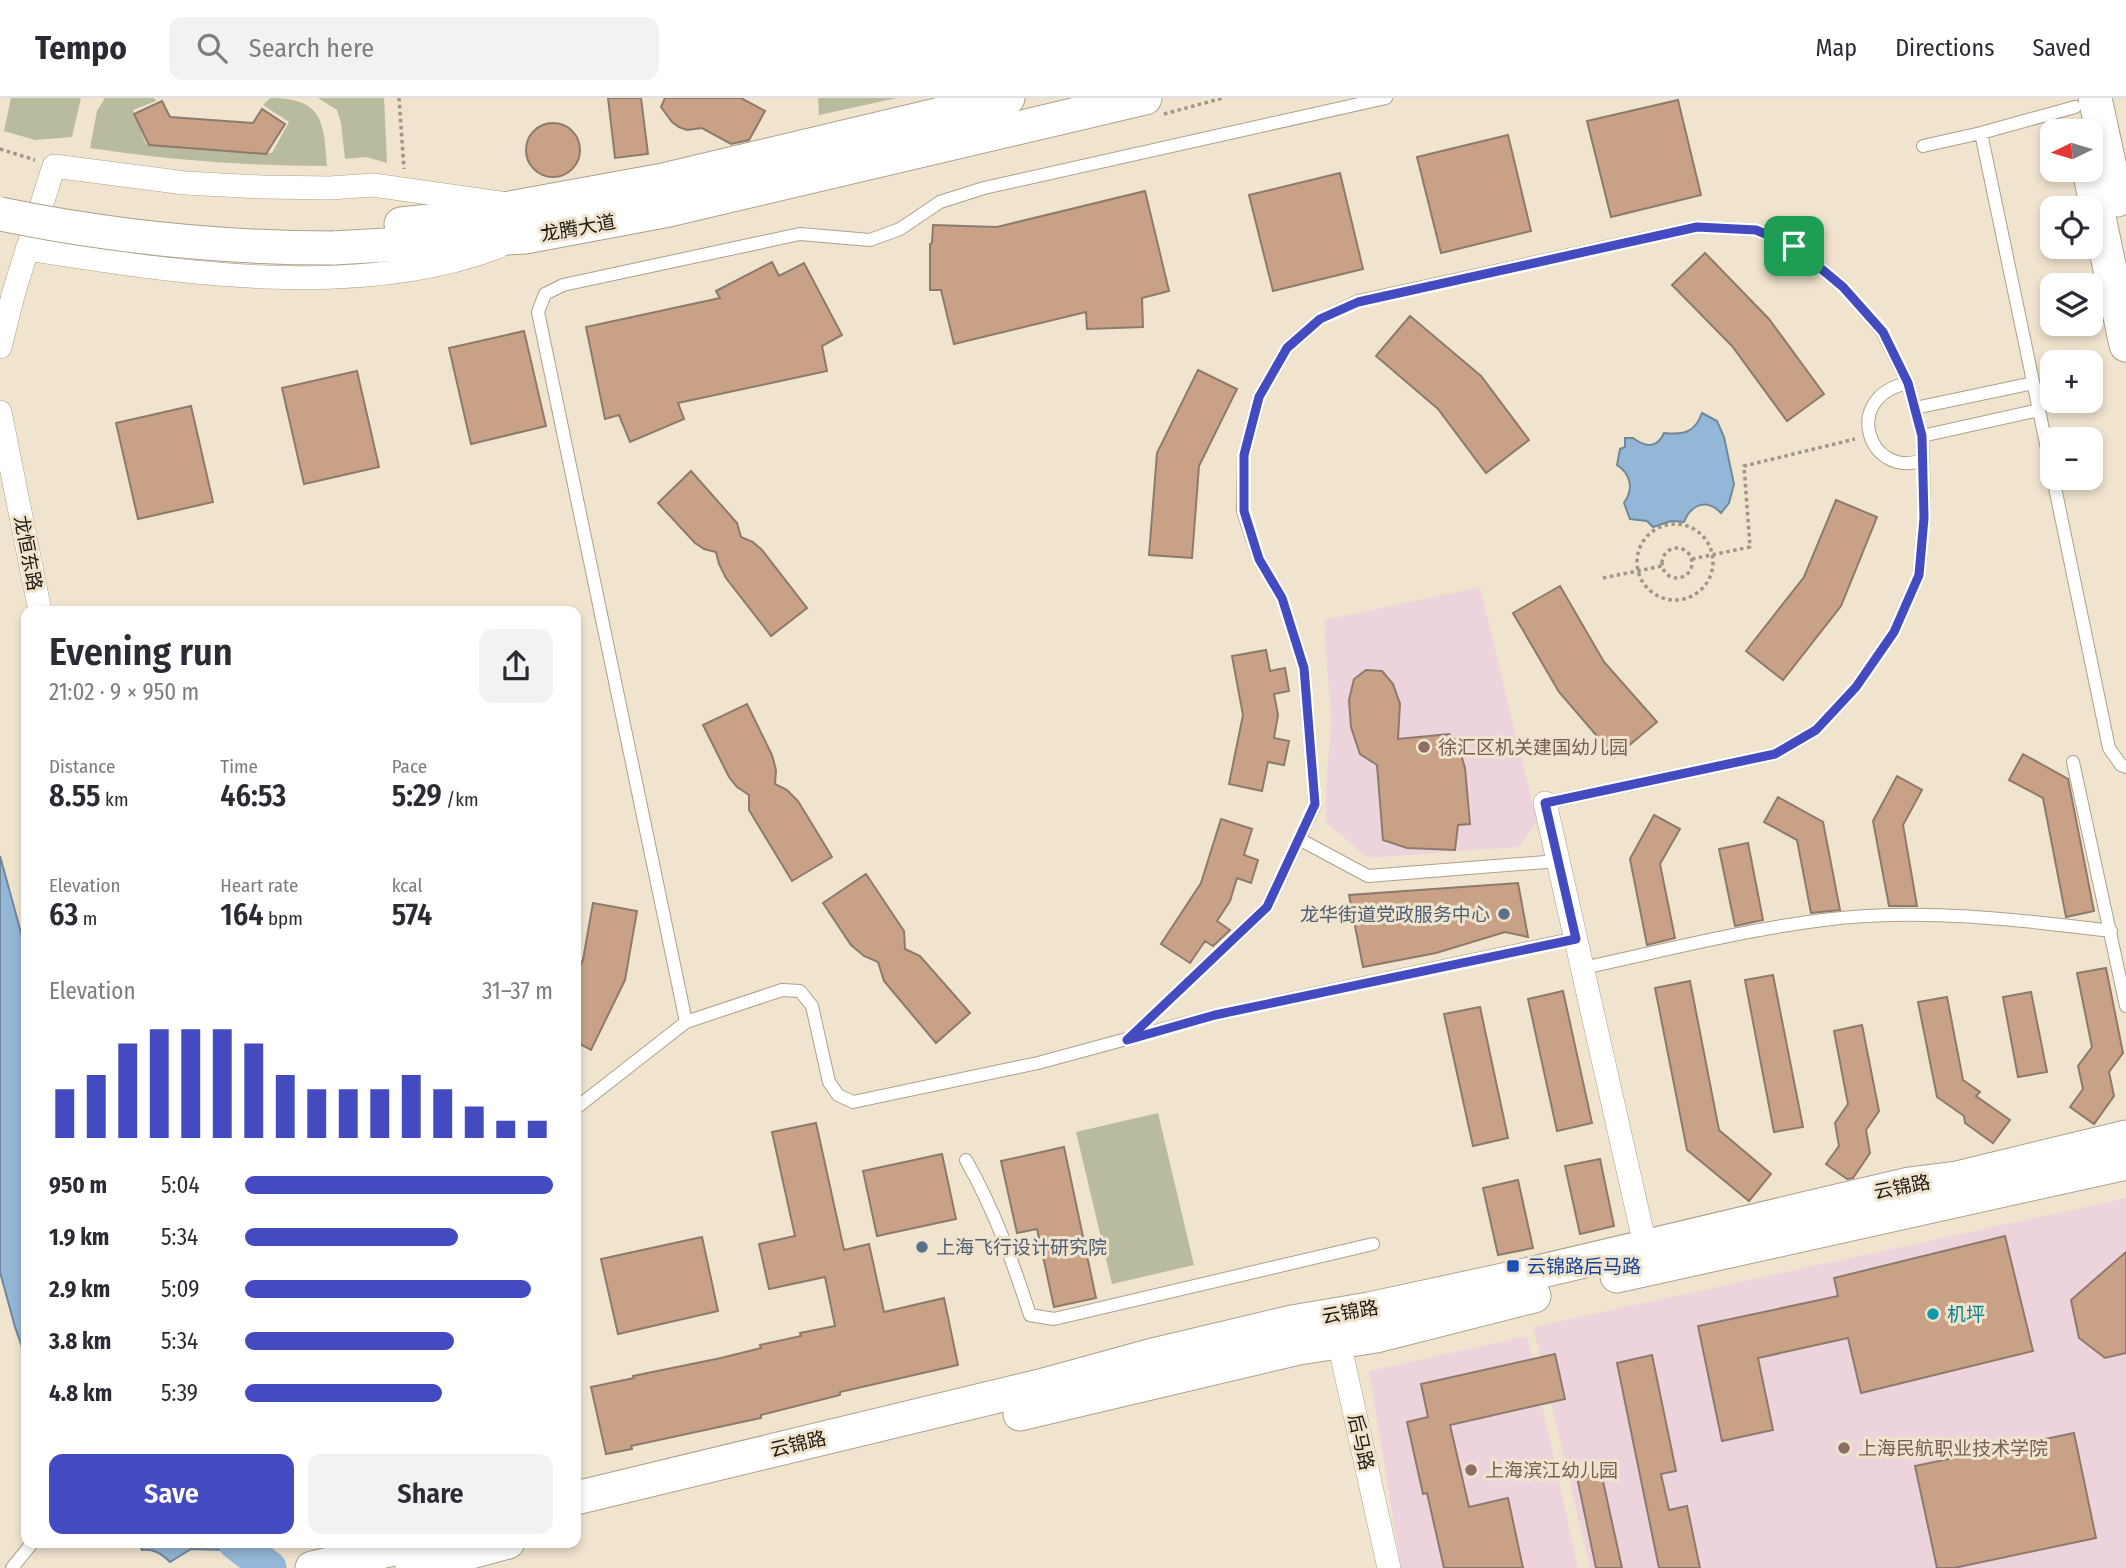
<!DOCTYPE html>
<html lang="en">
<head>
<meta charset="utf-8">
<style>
  :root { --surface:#fff; --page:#f2f2f3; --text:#2b2b33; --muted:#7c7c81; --line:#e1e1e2; --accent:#444abf }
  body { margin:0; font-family:"Fira Sans Condensed","Noto Sans SC",sans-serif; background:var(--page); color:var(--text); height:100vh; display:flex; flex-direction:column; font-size:26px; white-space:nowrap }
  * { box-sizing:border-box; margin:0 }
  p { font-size:23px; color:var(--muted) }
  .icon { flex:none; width:38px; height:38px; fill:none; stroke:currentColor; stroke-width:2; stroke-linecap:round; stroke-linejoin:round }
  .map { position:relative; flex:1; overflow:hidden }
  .side { position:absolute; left:21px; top:508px; width:560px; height:942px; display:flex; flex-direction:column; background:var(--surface); border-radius:14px; box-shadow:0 4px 10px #0003 }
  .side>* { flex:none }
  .needle { width:46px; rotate:265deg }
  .buttons { position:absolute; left:2040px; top:21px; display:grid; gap:14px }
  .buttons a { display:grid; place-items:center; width:63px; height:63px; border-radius:14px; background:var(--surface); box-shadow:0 4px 10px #0003; font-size:35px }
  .pin { position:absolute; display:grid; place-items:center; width:60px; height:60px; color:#fff; margin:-30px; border-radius:14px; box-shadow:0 4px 10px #0006 }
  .round { display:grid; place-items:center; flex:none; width:74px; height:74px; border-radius:14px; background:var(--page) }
  .summary { display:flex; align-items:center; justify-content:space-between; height:119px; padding:0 28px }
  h1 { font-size:38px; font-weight:600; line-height:52px }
  .stats { display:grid; grid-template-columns:repeat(3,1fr); gap:10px; height:119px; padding:7px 28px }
  .stats div { display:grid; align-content:center }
  .stats b { font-size:30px; font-weight:600 }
  .stats small { font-size:19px; font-weight:400 }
  .stats p { font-size:19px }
  .chart { height:196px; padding:14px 28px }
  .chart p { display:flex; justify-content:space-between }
  .chart svg { width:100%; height:126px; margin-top:7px; stroke:var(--accent); stroke-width:6 }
  .primary-button { display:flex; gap:14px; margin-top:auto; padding:14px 28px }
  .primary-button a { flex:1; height:80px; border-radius:14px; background:var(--accent); color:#fff; font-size:28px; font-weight:600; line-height:80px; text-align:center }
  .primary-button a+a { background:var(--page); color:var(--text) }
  ul { padding:0 28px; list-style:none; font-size:23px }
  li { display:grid; grid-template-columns:112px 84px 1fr; align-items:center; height:52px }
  li i { height:18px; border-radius:9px; background:var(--accent) }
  header { display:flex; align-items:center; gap:42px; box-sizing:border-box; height:98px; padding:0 35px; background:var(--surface); border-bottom:2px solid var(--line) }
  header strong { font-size:33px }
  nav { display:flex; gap:38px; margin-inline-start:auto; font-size:24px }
  .search { width:490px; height:63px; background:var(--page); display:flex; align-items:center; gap:18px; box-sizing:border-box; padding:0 24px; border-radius:14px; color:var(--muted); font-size:26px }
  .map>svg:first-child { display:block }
</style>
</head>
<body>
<header>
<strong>Tempo</strong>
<div class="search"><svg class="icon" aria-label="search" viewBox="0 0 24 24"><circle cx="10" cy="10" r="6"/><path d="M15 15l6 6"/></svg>Search here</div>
<nav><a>Map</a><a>Directions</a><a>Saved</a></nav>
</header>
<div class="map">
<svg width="2126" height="1470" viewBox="0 0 2126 1470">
  <rect width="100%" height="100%" fill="#f0e4ce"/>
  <path fill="#edd4dc" d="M 1480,489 L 1537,724 L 1518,749 L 1368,760 L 1326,724 L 1327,675 L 1331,623 L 1324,522 Z
    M 2126,1100 L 2126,1470 L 1590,1470 L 1533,1229 Z
    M 1527,1238 L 1578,1470 L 1401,1470 L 1369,1273 Z"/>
  <path fill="#b8bb9d" d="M 11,0 L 81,0 L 72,39 L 35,42 L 4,33 Z
    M 105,0 L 154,0 L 156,3 L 133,12 L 146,46 L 272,55 L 289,24 L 263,7 L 270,0 C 323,0 324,24 327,68 C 247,68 169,62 90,50 L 97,13 Z
    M 318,0 L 384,0 L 387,65 L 366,59 L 345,61 L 341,25 L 337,12 Z
    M 818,0 L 897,0 L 819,17 Z
    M 1158,1015 L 1194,1167 L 1112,1186 L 1076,1034 Z"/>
  <path fill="#94b6d7" stroke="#71889c" stroke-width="2" d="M 1702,315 L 1717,323 L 1724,339 L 1734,386 L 1729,405 L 1721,415 C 1707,400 1691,406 1684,424 L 1671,423 L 1653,429 L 1647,423 L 1630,421 L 1624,405 C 1634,391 1631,376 1617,367 L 1620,351 L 1625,349 L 1625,340 L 1633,340 C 1645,349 1657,351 1664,335 C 1683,337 1695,335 1702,315 Z
    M 0,758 L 26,853 L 26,1260 L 15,1229 L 0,1174 Z
    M 138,1444 L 257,1444 L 224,1452 L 191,1451 L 170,1464 C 161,1455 154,1451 142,1452 Z"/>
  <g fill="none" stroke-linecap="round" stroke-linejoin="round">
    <path stroke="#94b6d7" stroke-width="35" d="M 235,1444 L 269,1470"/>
  </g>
  <path fill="#c9a186" stroke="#8e7a6d" stroke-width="2" d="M 608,0 L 641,0 L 648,56 L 615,60 Z
    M 665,0 L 741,0 L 765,13 L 749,42 L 731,46 L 702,30 L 687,32 L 679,29 L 672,24 L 661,9 Z
    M 1678,2 L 1701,97 L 1611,119 L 1587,23 Z
    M 162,3 L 170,19 L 253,25 L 262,11 L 285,26 L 266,56 L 149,47 L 134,16 Z
    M526 52a27 27 0 1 1 54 0a27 27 0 1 1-54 0Z
    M 1508,37 L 1531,133 L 1441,155 L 1417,59 Z
    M 1340,75 L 1363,171 L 1273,193 L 1249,97 Z
    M 1145,93 L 1169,193 L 1142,200 L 1143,229 L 1087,231 L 1086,214 L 954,246 L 941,192 L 930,192 L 930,146 L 932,145 L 933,127 L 997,129 Z
    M 1705,155 L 1769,221 L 1824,296 L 1787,323 L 1732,248 L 1672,187 Z
    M 772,164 L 779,178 L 804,165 L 842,237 L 822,248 L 827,273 L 678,305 L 684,321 L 630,344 L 619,317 L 605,321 L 586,229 L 720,200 L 716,193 Z
    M 1410,218 L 1481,278 L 1529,342 L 1486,375 L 1438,311 L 1376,258 Z
    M 524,233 L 546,328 L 471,346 L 449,250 Z
    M 1198,272 L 1237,291 L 1199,368 L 1192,460 L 1149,457 L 1157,355 Z
    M 357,273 L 379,369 L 304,386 L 282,290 Z
    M 191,308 L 213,404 L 138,421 L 116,325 Z
    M 691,373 L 737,425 L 741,439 L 753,444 L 762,452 L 807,510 L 771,538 L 726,480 L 719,466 L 716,454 L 704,451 L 695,445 L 658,405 Z
    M 1836,402 L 1877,419 L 1841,508 L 1783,582 L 1746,553 L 1804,479 Z
    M 1560,488 L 1604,564 L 1657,624 L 1615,659 L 1559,594 L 1513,515 Z
    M 1266,552 L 1270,573 L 1285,570 L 1289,593 L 1274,596 L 1278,617 L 1274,640 L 1289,643 L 1284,667 L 1268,664 L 1262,693 L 1229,686 L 1243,617 L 1232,558 Z
    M 1366,572 L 1382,573 L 1393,586 L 1400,606 L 1398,641 L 1449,636 L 1457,643 L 1465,670 L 1470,726 L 1458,727 L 1455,752 L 1407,750 L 1383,742 L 1377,667 L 1360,656 L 1351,629 L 1349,602 L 1354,581 Z
    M 747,606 L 772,657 L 776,672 L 775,686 L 787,692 L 798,703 L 832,759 L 792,783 L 749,712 L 749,697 L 737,689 L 729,679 L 703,627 Z
    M 2023,656 L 2068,681 L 2094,813 L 2066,819 L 2043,700 L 2009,682 Z
    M 1897,678 L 1922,692 L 1903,727 L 1917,808 L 1889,808 L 1873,723 Z
    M 1778,699 L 1823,724 L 1840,812 L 1811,815 L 1797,742 L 1764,724 Z
    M 1654,717 L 1680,731 L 1660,766 L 1675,840 L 1647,847 L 1630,761 Z
    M 1221,721 L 1252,731 L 1244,757 L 1258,762 L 1251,785 L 1237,780 L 1230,803 L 1217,823 L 1230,832 L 1213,848 L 1205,843 L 1190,865 L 1161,846 L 1201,785 Z
    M 1748,745 L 1763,822 L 1735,828 L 1719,751 Z
    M 866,776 L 904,833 L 905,851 L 920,858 L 970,915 L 936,945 L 884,883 L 878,864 L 864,858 L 851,847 L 823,805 Z
    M 1518,785 L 1528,839 L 1505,834 L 1436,855 L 1363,869 L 1349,797 Z
    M 593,805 L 637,813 L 625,882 L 591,952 L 576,944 L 576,877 L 583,862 Z
    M 2106,870 L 2123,955 L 2109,974 L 2114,998 L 2094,1026 L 2070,1009 L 2083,991 L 2078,968 L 2092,949 L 2077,875 Z
    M 1773,877 L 1803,1029 L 1774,1034 L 1745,882 Z
    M 1690,883 L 1719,1032 L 1771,1076 L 1749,1103 L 1687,1052 L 1655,890 Z
    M 1563,893 L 1592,1025 L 1557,1033 L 1528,901 Z
    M 2031,894 L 2047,974 L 2018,979 L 2003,899 Z
    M 1947,899 L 1963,982 L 1980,994 L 1976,998 L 2010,1022 L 1993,1045 L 1965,1025 L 1964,1018 L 1937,999 L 1918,904 Z
    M 1480,909 L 1508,1040 L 1473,1048 L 1444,916 Z
    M 1862,927 L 1879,1013 L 1866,1032 L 1870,1055 L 1853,1080 L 1847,1081 L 1826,1066 L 1839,1048 L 1835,1025 L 1848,1006 L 1834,933 Z
    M 816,1025 L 844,1152 L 869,1146 L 884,1214 L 944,1200 L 958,1267 L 840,1294 L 840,1297 L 761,1317 L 761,1320 L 631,1348 L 632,1351 L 606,1356 L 591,1289 L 634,1280 L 633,1278 L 721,1260 L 761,1250 L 760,1247 L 801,1238 L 800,1235 L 835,1228 L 825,1179 L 769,1191 L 759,1146 L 795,1138 L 772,1034 Z
    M 1064,1049 L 1096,1200 L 1054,1209 L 1037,1131 L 1017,1135 L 1001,1063 Z
    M 942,1056 L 956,1121 L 877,1138 L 863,1073 Z
    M 1600,1061 L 1614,1128 L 1580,1136 L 1565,1068 Z
    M 1518,1082 L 1533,1150 L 1498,1157 L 1483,1090 Z
    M 2005,1138 L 2033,1253 L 1861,1295 L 1848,1240 L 1758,1260 L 1773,1332 L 1722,1343 L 1698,1228 L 1838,1198 L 1834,1180 Z
    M 702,1139 L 718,1213 L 618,1236 L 601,1161 Z
    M 2126,1154 L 2126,1255 L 2105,1260 L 2079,1240 L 2071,1202 Z
    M 1555,1256 L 1565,1301 L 1450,1327 L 1469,1409 L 1508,1400 L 1523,1470 L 1444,1470 L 1427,1395 L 1423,1396 L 1407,1324 L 1428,1319 L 1421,1286 Z
    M 1652,1257 L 1676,1373 L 1661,1376 L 1669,1412 L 1687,1408 L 1700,1470 L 1659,1470 L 1617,1265 Z
    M 2074,1335 L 2096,1440 L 1954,1470 L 1937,1470 L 1915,1368 Z
    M 1601,1374 L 1622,1470 L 1596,1470 L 1577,1379 Z"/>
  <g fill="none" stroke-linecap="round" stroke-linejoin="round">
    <defs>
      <path id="lane" d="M 1981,35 L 2053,379
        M 1923,48 L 1981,35 L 2075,9
        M 1908,285 C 1840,299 1869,382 1923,362
        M 1915,310 L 2033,285
        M 1922,338 L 2039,312
        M 2053,380 L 2109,650 L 2121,667 L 2126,669
        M 2073,664 L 2126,908
        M 1299,741 L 1368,778 L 1558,763
        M 1583,870 C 1662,853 1743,832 1823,822 C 1919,810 2016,821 2111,833
        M 686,924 L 538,214 L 545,196 L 563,187 L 800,136 L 870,142 L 900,131 L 940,104 L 984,90 L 1386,0
        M 1127,942 L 1267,809 L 1315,707 L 1304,570 L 1282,500 L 1259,461 L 1243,413 L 1244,357 L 1259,299 L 1287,250 L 1320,221 L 1358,203 L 1697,129 L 1756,132 L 1794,148 L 1843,189 L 1883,235 L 1908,285 L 1922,338 L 1923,362 L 1924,420 L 1919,477 L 1894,534 L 1856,589 L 1816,632 L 1775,656 L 1545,705
        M 576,1010 L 686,924 L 782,892 L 800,893 L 812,908 L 829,984 L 838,997 L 853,1004 L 1038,965 L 1215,917 L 1576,840
        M 966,1062 C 995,1113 1012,1162 1030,1217 L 1054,1221 L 1373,1146
        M 12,1470 L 33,1444"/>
      <path id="street" d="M 27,151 C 174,174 356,203 498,149
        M 0,249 L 15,190 L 54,68 L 185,85 L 263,89 L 330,90 L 373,87 L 500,105
        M 0,314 L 40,513
        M 1545,705 L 1645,1147
        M 1336,1231 L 1389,1470"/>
      <path id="secondary" d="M 2095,0 L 2117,102
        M 2089,72 L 2126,247
        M 401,126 L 450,121 L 663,82 L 1008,0
        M 333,150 L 525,139 L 669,112 L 1145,0
        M 1617,1178 L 2126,1065
        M 1020,1316 L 1299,1250 L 1376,1238 L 1534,1198
        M 576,1400 L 1044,1287 L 1157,1256 L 1292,1224 L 1369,1211 L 1517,1179 L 1909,1086 L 1957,1080 L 2126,1039
        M 312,1470 L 423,1444
        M 412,1470 L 508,1444"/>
    </defs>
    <use href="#lane" stroke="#aca18c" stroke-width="14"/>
    <use href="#street" stroke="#aca18c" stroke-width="24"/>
    <use href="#secondary" stroke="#aca18c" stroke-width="35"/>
    <path stroke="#9f9686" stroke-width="3.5" stroke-dasharray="3.5 3.5" stroke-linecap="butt" d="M 399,0 L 404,71
      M 1164,16 L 1223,0
      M 0,51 L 35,62
      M1637 464a38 38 0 1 1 76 0a38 38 0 1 1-76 0Z
      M1662 465a15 15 0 1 1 30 0a15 15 0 1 1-30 0Z
      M 1692,461 L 1750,449 L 1744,368 L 1855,341
      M 1603,480 L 1662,468"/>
    <use href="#lane" stroke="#fff" stroke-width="12"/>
    <use href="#street" stroke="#fff" stroke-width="23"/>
    <use href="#secondary" stroke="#fff" stroke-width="33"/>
    <defs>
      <path id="secondary-bridge" d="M 0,116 C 111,139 220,150 333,150"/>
    </defs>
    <use href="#secondary-bridge" stroke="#aca18c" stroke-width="35" stroke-linecap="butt"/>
    <use href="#secondary-bridge" stroke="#fff" stroke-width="33"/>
  </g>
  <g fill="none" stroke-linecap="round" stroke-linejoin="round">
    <defs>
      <path id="route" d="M 1697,129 L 1756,132 L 1794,148 L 1843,189 L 1883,234 L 1908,285 L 1922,338 L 1924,420 L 1919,477 L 1894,534 L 1856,589 L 1816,632 L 1775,656 L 1545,705 L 1576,841 L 1215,917 L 1127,942 L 1267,809 L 1315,706 L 1304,570 L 1282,500 L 1259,461 L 1244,413 L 1244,357 L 1259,299 L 1287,250 L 1320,221 L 1358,204 Z"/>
    </defs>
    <use href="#route" stroke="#fff" stroke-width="14"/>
    <use href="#route" stroke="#444abf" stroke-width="9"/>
  </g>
  <g fill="#8d6e63" stroke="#f0e4ce" stroke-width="2.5">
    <circle cx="1424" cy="649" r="7"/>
    <circle cx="1844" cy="1350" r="7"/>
    <circle cx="1471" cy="1372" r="7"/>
  </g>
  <g fill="#5c6f8a" stroke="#f0e4ce" stroke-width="2.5">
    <circle cx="1504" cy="816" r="7"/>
    <circle cx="922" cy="1149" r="7"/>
  </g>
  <rect fill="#1a4fb4" stroke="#f0e4ce" stroke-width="2.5" x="1506" y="1161" width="14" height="14" rx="3.5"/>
  <circle fill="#0f9aa8" stroke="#f0e4ce" stroke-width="2.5" cx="1933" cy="1216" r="7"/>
  <g text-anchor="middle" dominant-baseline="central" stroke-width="6" stroke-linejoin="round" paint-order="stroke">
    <g font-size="19" fill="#1f1b13" stroke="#f0e4ce">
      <text transform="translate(578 130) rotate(-10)">龙腾大道</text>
      <text transform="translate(28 455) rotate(79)">龙恒东路</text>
      <text transform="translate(1902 1089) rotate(-11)">云锦路</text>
      <text transform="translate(1350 1214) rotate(-10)">云锦路</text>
      <text transform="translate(1361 1344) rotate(77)">后马路</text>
      <text transform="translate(798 1346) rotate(-13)">云锦路</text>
    </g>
    <g font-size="19" fill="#785e54" stroke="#f0e4ce" text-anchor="start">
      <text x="1438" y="649">徐汇区机关建国幼儿园</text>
      <text x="1858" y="1350">上海民航职业技术学院</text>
      <text x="1485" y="1372">上海滨江幼儿园</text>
    </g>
    <g font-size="19" fill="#4e5e75" stroke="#f0e4ce" text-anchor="end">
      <text x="1490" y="816">龙华街道党政服务中心</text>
      <text x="936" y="1149" text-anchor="start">上海飞行设计研究院</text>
    </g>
    <g font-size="19" fill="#164399" stroke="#f0e4ce" text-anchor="start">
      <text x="1527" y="1168">云锦路后马路</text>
    </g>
    <g font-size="19" fill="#0d838f" stroke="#f0e4ce" text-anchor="start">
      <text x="1947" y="1216">机坪</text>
    </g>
  </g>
</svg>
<div class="buttons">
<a><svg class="needle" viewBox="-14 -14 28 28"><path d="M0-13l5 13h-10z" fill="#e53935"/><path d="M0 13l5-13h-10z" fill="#7c7c81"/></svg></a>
<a><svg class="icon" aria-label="locate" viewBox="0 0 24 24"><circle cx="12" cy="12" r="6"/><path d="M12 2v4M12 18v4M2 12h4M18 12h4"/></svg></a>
<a><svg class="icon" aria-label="layers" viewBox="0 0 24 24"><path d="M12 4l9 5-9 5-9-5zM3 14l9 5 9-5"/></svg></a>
<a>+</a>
<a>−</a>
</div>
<div class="pin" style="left:1794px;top:148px;background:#1e9e55"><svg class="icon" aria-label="arrive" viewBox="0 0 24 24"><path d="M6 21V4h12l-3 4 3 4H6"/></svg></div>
<section class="side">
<div class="summary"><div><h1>Evening run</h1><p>21:02 · 9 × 950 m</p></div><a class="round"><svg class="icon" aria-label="share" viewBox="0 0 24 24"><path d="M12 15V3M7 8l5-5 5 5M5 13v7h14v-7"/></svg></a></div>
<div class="stats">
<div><p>Distance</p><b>8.55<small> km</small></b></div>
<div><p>Time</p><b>46:53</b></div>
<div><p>Pace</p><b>5:29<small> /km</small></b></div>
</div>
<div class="stats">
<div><p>Elevation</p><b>63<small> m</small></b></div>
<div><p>Heart rate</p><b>164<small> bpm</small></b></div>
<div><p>kcal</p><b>574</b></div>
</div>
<div class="chart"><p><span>Elevation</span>31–37 m</p>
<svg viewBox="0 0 160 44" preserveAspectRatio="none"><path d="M5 44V27M15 44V22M25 44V11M35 44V6M45 44V6M55 44V6M65 44V11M75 44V22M85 44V27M95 44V27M105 44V27M115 44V22M125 44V27M135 44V33M145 44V38M155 44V38"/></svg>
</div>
<ul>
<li><b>950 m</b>5:04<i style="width:100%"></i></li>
<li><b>1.9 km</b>5:34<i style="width:69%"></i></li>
<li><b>2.9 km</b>5:09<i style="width:93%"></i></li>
<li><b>3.8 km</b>5:34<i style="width:68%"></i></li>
<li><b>4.8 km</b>5:39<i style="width:64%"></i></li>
</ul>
<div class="primary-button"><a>Save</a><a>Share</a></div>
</section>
</div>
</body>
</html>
